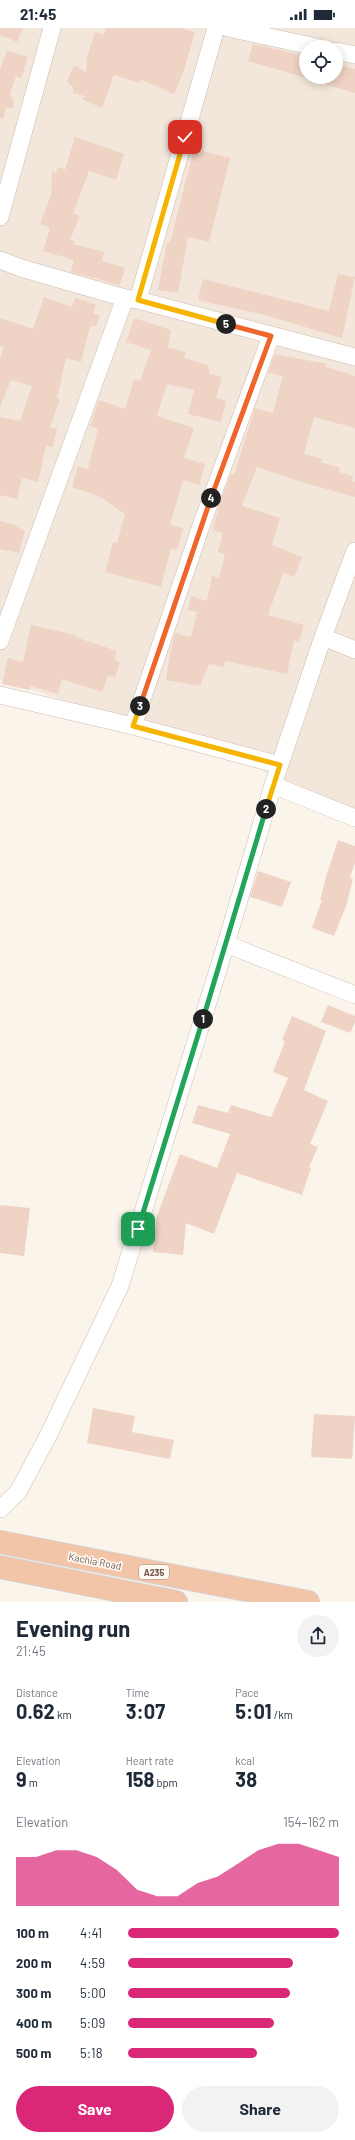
<!DOCTYPE html>
<html lang="en">
<head>
<meta charset="utf-8">
<style>
  :root { --surface:#fff; --page:#f2f2f3; --text:#1f2937; --muted:#747a83; --accent:#db2777 }
  body { margin:0; font-family:Barlow,sans-serif; background:var(--page); color:var(--text); height:100vh; display:flex; flex-direction:column; font-size:15px; white-space:nowrap }
  * { box-sizing:border-box; margin:0 }
  p { font-size:13px; color:var(--muted) }
  .icon { flex:none; width:22px; height:22px; fill:none; stroke:currentColor; stroke-width:2; stroke-linecap:round; stroke-linejoin:round }
  .map { position:relative; height:1574px; overflow:hidden }
  .details { display:flex; flex-direction:column; background:var(--surface); flex:1 }
  .details>* { flex:none }
  .buttons { position:absolute; left:299px; top:12px; display:grid; gap:8px }
  .buttons a { display:grid; place-items:center; width:44px; height:44px; border-radius:50%; background:var(--surface); box-shadow:0 2px 10px #0003; font-size:20px }
  .pin { position:absolute; display:grid; place-items:center; width:34px; height:34px; color:#fff; margin:-17px; border-radius:8px; box-shadow:0 2px 6px #0006 }
  .km { position:absolute; width:20px; height:20px; margin:-10px; border-radius:50%; background:#222; color:#fff; font-size:11px; line-height:20px; text-align:center }
  .round { display:grid; place-items:center; flex:none; width:42px; height:42px; border-radius:21px; background:var(--page) }
  .summary { display:flex; align-items:center; justify-content:space-between; height:68px; padding:0 16px }
  h1 { font-size:22px; font-weight:700; line-height:30px }
  .metrics { display:grid; grid-template-columns:repeat(3,1fr); gap:6px; height:68px; padding:4px 16px }
  .metrics div { display:grid; align-content:center }
  .metrics b { font-size:20px; font-weight:700 }
  .metrics small { font-size:11px; font-weight:400 }
  .metrics p { font-size:11px }
  .chart { height:112px; padding:8px 16px }
  .chart p { display:flex; justify-content:space-between }
  .chart svg { width:100%; height:72px; margin-top:4px; fill:var(--accent); opacity:.7 }
  .action { display:flex; gap:8px; margin-top:auto; padding:8px 16px }
  .action a { flex:1; height:46px; border-radius:24px; background:var(--accent); color:#fff; font-size:16px; font-weight:700; line-height:46px; text-align:center }
  .action a+a { background:var(--page); color:var(--text) }
  ul { padding:0 16px; list-style:none; font-size:13px }
  li { display:grid; grid-template-columns:64px 48px 1fr; align-items:center; height:30px }
  li i { height:10px; border-radius:5px; background:var(--accent) }
  .status { display:flex; justify-content:space-between; align-items:center; height:28px; padding:0 20px; background:var(--surface); direction:ltr }
  .status svg { height:11px; fill:currentColor }
  .map>svg:first-child { display:block }
</style>
</head>
<body>
<div class="status"><b>21:45</b><svg viewBox="0 0 49 12"><path d="M0 12V9h3v3zM5 12V6h3v6zM10 12V3h3v9zM15 12V0h3v12zM26 1h20v11H26zM47 4h2v5h-2z"/></svg></div>
<div class="map">
<svg width="355" height="1574" viewBox="0 0 355 1574">
  <rect width="100%" height="100%" fill="#fbf4eb"/>
  <path fill="#f3e6da" fill-rule="evenodd" d="M 0,0 L 355,0 L 355,790 L 222,722 L 0,652 ZM 306,19 L 336,19 L 336,49 L 306,49 Z"/>
  <path fill="#efd3c5" d="M 0,0 L 23,0 L 17,14 L 0,7 Z
    M 106,0 L 179,0 L 195,4 L 184,42 L 174,66 L 140,51 L 139,55 L 114,47 L 102,80 L 81,71 L 85,68 L 73,65 L 73,59 L 67,54 L 74,37 L 86,44 L 87,29 L 95,4 L 104,7 Z
    M 253,16 L 306,28 L 306,50 L 248,33 Z
    M 7,22 L 28,29 L 21,50 L 16,48 L 10,66 L 14,73 L 13,80 L 6,80 L 3,91 L 0,90 L 0,42 Z
    M 336,36 L 355,41 L 355,65 L 312,52 L 312,49 L 336,49 Z
    M 75,109 L 124,126 L 116,152 L 89,143 L 73,185 L 80,188 L 70,212 L 74,213 L 73,216 L 104,224 L 102,233 L 125,240 L 120,257 L 71,244 L 74,232 L 43,223 L 50,200 L 40,196 L 51,167 L 52,143 L 56,146 L 58,139 L 65,142 Z
    M 194,121 L 230,130 L 209,214 L 188,209 L 178,265 L 158,262 L 167,214 L 170,215 Z
    M 338,246 L 355,249 L 342,310 L 265,287 L 198,272 L 203,251 L 329,283 Z
    M 44,269 L 72,279 L 75,270 L 96,277 L 93,286 L 100,288 L 96,298 L 90,298 L 81,334 L 66,330 L 57,370 L 60,371 L 50,399 L 57,401 L 53,419 L 46,418 L 38,454 L 22,450 L 17,471 L 0,467 L 0,389 L 20,393 L 32,358 L 11,352 L 0,379 L 0,331 L 4,319 L 0,318 L 0,290 L 33,301 Z
    M 134,290 L 171,302 L 168,320 L 186,324 L 184,330 L 208,337 L 210,346 L 222,349 L 216,370 L 226,373 L 221,394 L 188,386 L 194,362 L 167,356 L 157,388 L 194,400 L 184,430 L 205,436 L 199,457 L 183,452 L 170,497 L 183,500 L 177,522 L 171,520 L 161,559 L 105,544 L 113,514 L 117,515 L 125,486 L 99,468 L 72,459 L 78,438 L 88,441 L 98,401 L 90,398 L 99,372 L 125,381 L 134,351 L 140,353 L 151,322 L 126,314 Z
    M 275,326 L 327,336 L 326,339 L 355,348 L 355,400 L 314,389 L 304,426 L 323,431 L 320,434 L 340,440 L 339,444 L 353,448 L 352,453 L 355,454 L 355,469 L 298,453 L 257,439 L 242,478 L 280,490 L 272,517 L 302,529 L 294,549 L 283,545 L 268,587 L 304,597 L 299,614 L 294,612 L 287,646 L 225,633 L 224,639 L 209,636 L 200,658 L 166,652 L 170,626 L 175,605 L 191,609 L 197,584 L 188,582 L 191,568 L 207,573 L 212,548 L 219,550 L 225,526 L 218,524 L 223,505 L 213,502 L 220,474 L 231,446 L 234,447 L 255,380 L 273,385 L 283,348 L 268,345 Z
    M 0,493 L 14,497 L 25,503 L 19,525 L 0,521 Z
    M 31,597 L 75,607 L 75,609 L 117,623 L 114,631 L 120,635 L 115,649 L 108,648 L 102,664 L 62,651 L 58,666 L 30,658 L 29,662 L 2,656 L 8,630 L 23,634 Z
    M 338,812 L 355,818 L 355,835 L 350,849 L 353,851 L 346,878 L 334,908 L 312,900 L 322,872 L 320,872 L 326,849 Z
    M 258,843 L 291,854 L 282,879 L 250,869 Z
    M 328,977 L 355,988 L 355,994 L 350,1005 L 321,994 Z
    M 292,988 L 326,1003 L 304,1062 L 328,1073 L 310,1116 L 318,1119 L 309,1139 L 311,1140 L 302,1167 L 237,1145 L 214,1206 L 186,1195 L 183,1227 L 153,1224 L 157,1188 L 180,1126 L 217,1140 L 230,1106 L 192,1095 L 198,1077 L 228,1085 L 231,1077 L 271,1089 L 288,1050 L 273,1044 L 285,1013 L 282,1012 Z
    M 0,1177 L 30,1180 L 24,1228 L 0,1225 Z
    M 93,1380 L 135,1388 L 132,1404 L 174,1412 L 170,1431 L 87,1415 Z
    M 314,1386 L 355,1388 L 352,1431 L 311,1429 Z"/>
  <g fill="none" stroke-linecap="round" stroke-linejoin="round">
    <defs>
      <path id="minor" d="M 228,0 L 316,19
        M 336,23 L 355,27
        M 0,189 L 52,0
        M 0,232 L 21,240 L 125,270 L 138,272 L 355,329
        M 138,272 L 216,0
        M 323,609 L 355,622
        M 0,613 L 125,270
        M 0,667 L 133,698 L 280,737
        M 133,698 L 201,498 L 271,308
        M 273,757 L 355,790
        M 226,916 L 355,967
        M 0,1481 L 18,1464 L 47,1410 L 120,1258 L 226,916 L 273,757 L 323,609 L 355,523"/>
      <path id="trunk" d="M 0,1514 L 308,1574
        M 0,1539 L 176,1574"/>
    </defs>
    <use href="#minor" stroke="#cdbcb1" stroke-width="18"/>
    <use href="#trunk" stroke="#d8d1ce" stroke-width="24"/>
    <use href="#minor" stroke="#fff" stroke-width="17"/>
    <use href="#trunk" stroke="#f2c5a8" stroke-width="22"/>
  </g>
  <g fill="none" stroke-linecap="round" stroke-linejoin="round">
    <defs>
      <path id="split-1" d="M 138,1201 L 203,991"/>
      <path id="split-2" d="M 203,991 L 266,781"/>
      <path id="split-3" d="M 140,678 L 133,698 L 280,737 L 266,781"/>
      <path id="split-4" d="M 140,678 L 211,470"/>
      <path id="split-5" d="M 211,470 L 271,308 L 226,296"/>
      <path id="split-6" d="M 185,109 L 138,272 L 226,296"/>
    </defs>
    <use href="#split-1" stroke="#fff" stroke-width="8"/>
    <use href="#split-2" stroke="#fff" stroke-width="8"/>
    <use href="#split-3" stroke="#fff" stroke-width="8"/>
    <use href="#split-4" stroke="#fff" stroke-width="8"/>
    <use href="#split-5" stroke="#fff" stroke-width="8"/>
    <use href="#split-6" stroke="#fff" stroke-width="8"/>
    <use href="#split-1" stroke="#22a559" stroke-width="5"/>
    <use href="#split-2" stroke="#22a559" stroke-width="5"/>
    <use href="#split-3" stroke="#f5b400" stroke-width="5"/>
    <use href="#split-4" stroke="#f0652b" stroke-width="5"/>
    <use href="#split-5" stroke="#f0652b" stroke-width="5"/>
    <use href="#split-6" stroke="#f5b400" stroke-width="5"/>
  </g>
  <g text-anchor="middle" dominant-baseline="central" stroke-width="3.5" stroke-linejoin="round" paint-order="stroke">
    <rect fill="#fef8f2" stroke="#9e8a80" stroke-width="1" x="139" y="1537" width="30" height="14" rx="3"/>
    <g font-size="9" font-weight="bold" fill="#755b4f">
      <text x="154" y="1544">A235</text>
    </g>
    <g font-size="10" fill="#755b4f" stroke="#fef8f2">
      <text transform="translate(95 1533) rotate(11)">Kachia Road</text>
    </g>
  </g>
</svg>
<div class="buttons">
<a><svg class="icon" aria-label="locate" viewBox="0 0 24 24"><circle cx="12" cy="12" r="6"/><path d="M12 2v4M12 18v4M2 12h4M18 12h4"/></svg></a>
</div>
<div class="pin" style="left:138px;top:1201px;background:#1e9e55"><svg class="icon" aria-label="arrive" viewBox="0 0 24 24"><path d="M6 21V4h12l-3 4 3 4H6"/></svg></div>
<div class="pin" style="left:185px;top:109px;background:#d93025"><svg class="icon" aria-label="check" viewBox="0 0 24 24"><path d="M5 12l5 5 9-10"/></svg></div>
<b class="km" style="left:203px;top:991px">1</b>
<b class="km" style="left:266px;top:781px">2</b>
<b class="km" style="left:140px;top:678px">3</b>
<b class="km" style="left:211px;top:470px">4</b>
<b class="km" style="left:226px;top:296px">5</b>
</div>
<section class="details">
<div class="summary"><div><h1>Evening run</h1><p>21:45</p></div><a class="round"><svg class="icon" aria-label="share" viewBox="0 0 24 24"><path d="M12 15V3M7 8l5-5 5 5M5 13v7h14v-7"/></svg></a></div>
<div class="metrics">
<div><p>Distance</p><b>0.62<small> km</small></b></div>
<div><p>Time</p><b>3:07</b></div>
<div><p>Pace</p><b>5:01<small> /km</small></b></div>
</div>
<div class="metrics">
<div><p>Elevation</p><b>9<small> m</small></b></div>
<div><p>Heart rate</p><b>158<small> bpm</small></b></div>
<div><p>kcal</p><b>38</b></div>
</div>
<div class="chart"><p><span>Elevation</span>154–162 m</p>
<svg viewBox="0 0 160 44" preserveAspectRatio="none"><path d="M0 44V14L10 14L20 10L30 10L40 14L50 22L60 34L70 38L80 38L90 30L100 26L110 18L120 10L130 6L140 6L150 10L160 14V44z"/></svg>
</div>
<ul>
<li><b>100 m</b>4:41<i style="width:100%"></i></li>
<li><b>200 m</b>4:59<i style="width:78%"></i></li>
<li><b>300 m</b>5:00<i style="width:77%"></i></li>
<li><b>400 m</b>5:09<i style="width:69%"></i></li>
<li><b>500 m</b>5:18<i style="width:61%"></i></li>
</ul>
<div class="action"><a>Save</a><a>Share</a></div>
</section>
</body>
</html>
